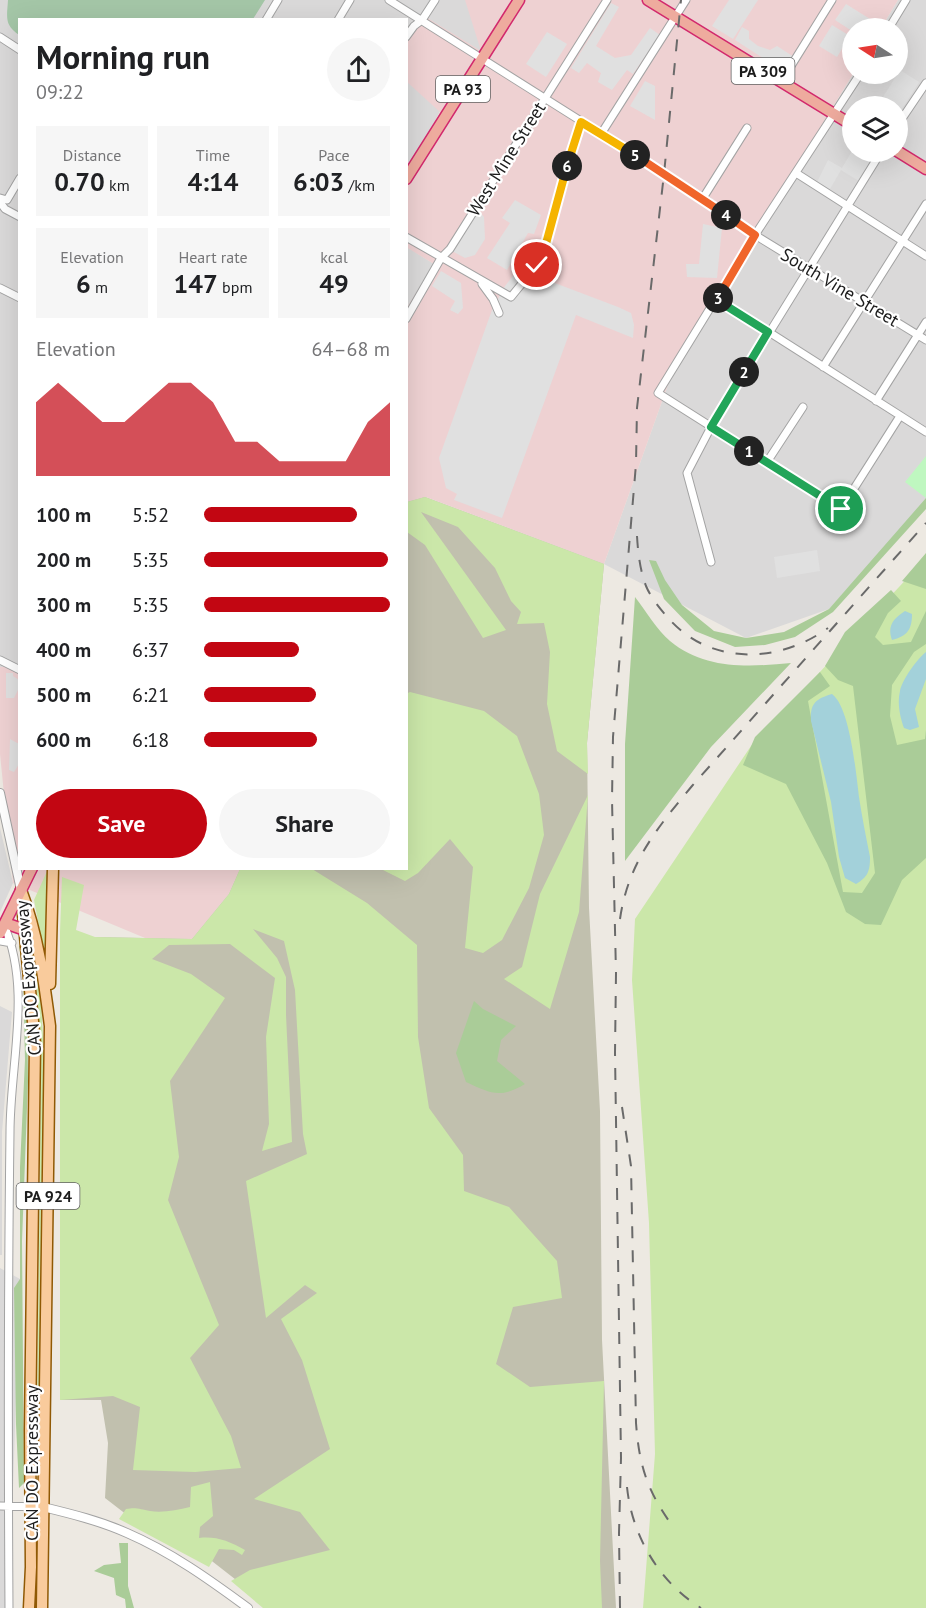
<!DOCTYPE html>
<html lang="en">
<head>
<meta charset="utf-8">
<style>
  :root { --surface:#fff; --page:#f6f6f6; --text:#202124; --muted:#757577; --accent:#c20612 }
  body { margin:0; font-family:"PT Sans",sans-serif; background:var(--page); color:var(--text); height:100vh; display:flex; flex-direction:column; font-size:22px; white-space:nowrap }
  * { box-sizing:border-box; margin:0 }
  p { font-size:20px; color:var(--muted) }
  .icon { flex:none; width:33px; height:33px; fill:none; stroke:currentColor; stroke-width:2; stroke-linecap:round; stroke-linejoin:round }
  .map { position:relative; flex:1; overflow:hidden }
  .panel { position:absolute; left:18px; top:18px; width:390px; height:852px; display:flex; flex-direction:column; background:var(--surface); border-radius:0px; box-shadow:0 6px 24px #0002 }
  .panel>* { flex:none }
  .needle { width:39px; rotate:282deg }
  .buttons { position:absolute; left:842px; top:18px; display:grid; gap:12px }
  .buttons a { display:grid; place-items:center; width:66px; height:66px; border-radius:50%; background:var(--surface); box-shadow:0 6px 24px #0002; font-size:30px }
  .pin { position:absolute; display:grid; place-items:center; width:51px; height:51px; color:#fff; margin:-26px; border:3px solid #fff; border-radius:50%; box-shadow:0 2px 6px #0007 }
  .km { position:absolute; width:30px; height:30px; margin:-15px; border-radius:50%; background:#222; color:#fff; font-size:16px; line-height:30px; text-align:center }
  .round { display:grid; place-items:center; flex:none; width:63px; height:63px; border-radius:32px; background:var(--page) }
  .head { display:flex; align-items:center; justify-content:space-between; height:102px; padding:0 18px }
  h1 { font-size:33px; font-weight:600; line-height:45px }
  .stats { display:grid; grid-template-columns:repeat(3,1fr); gap:9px; height:102px; padding:6px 18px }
  .stats div { display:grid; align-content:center; border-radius:0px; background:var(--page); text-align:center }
  .stats b { font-size:26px; font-weight:600 }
  .stats small { font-size:16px; font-weight:400 }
  .stats p { font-size:16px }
  .chart { height:168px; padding:12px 18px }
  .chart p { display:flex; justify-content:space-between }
  .chart svg { width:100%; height:108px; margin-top:6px; fill:var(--accent); opacity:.7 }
  .button { display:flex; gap:12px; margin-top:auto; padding:12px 18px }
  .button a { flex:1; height:69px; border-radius:36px; background:var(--accent); color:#fff; font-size:24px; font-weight:600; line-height:69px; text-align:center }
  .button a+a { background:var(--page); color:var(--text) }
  ul { padding:0 18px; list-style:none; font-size:20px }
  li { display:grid; grid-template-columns:96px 72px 1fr; align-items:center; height:45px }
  li i { height:15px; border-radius:8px; background:var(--accent) }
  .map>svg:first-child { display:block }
</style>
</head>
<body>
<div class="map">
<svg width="926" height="1608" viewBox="0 0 926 1608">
  <rect width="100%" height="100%" fill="#ede9e2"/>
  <path fill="#dad9d9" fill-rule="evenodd" d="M 0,0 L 515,0 L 482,51 L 407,36 L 406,20 L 20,20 L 20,666 L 0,667 Z
    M 898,0 L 926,0 L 926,501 L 829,609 L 746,638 L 604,564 L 675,365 L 853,74 L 897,74 L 897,28 L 881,28 ZM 852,106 L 897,106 L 897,152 L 852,152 Z
    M 407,77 L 440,111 L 407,179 Z
    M 407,247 L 434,264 L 407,309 Z
    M 0,828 L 13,883 L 0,912 Z
    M 0,1006 L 12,1012 L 2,1132 L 2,1255 L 0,1255 Z
    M 0,1268 L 20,1279 L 9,1608 L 0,1608 Z"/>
  <path fill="#eed1d2" d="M 465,0 L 898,0 L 881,28 L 852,28 L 853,74 L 675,365 L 604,564 L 426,497 L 407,502 L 406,309 L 434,264 L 406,247 L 407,179 L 440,112 L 407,82 L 407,36 L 421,14 L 481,51 Z
    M 19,666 L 20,868 L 240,869 L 229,894 L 192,939 L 145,938 L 13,883 L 0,754 L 0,667 Z"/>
  <path fill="#c1c0ae" d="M 425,497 L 604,564 L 587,743 L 589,908 L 600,1111 L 602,1340 L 616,1608 L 272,1608 L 208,1558 L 127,1515 L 105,1498 L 108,1443 L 101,1400 L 60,1400 L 61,943 L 95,937 L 192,939 L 229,894 L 240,869 L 406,868 L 407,502 Z"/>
  <path fill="#cbe7a9" d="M 425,497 L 604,564 L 587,743 L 588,774 L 557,751 L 547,704 L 550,652 L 544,623 L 517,624 L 521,612 L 511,601 L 495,568 L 458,527 L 421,512 L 506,630 L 483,638 L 425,545 L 407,532 L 407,502 Z
    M 926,558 L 926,1608 L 643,1608 L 655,1454 L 649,1223 L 632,980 L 635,919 L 751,746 Z
    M 410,692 L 484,711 L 517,736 L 539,794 L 544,835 L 529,888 L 502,940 L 483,953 L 465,948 L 473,867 L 450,839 L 418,873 L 405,881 L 381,869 L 406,868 L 406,694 Z
    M 588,795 L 579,912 L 550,1009 L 504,979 L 522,967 L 540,894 Z
    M 48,869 L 48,957 L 45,957 L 34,900 Z
    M 240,869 L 312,869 L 367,903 L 417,945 L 418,1037 L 429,1108 L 463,1155 L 464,1191 L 509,1207 L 557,1261 L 562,1298 L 513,1307 L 496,1364 L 530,1387 L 604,1381 L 600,1561 L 602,1608 L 263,1608 L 231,1581 L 250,1570 L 330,1550 L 300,1512 L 254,1499 L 330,1449 L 302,1360 L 281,1319 L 317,1293 L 305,1285 L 266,1318 L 246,1181 L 307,1154 L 303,1134 L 295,990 L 284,941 L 253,929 L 277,958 L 286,977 L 286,1015 L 292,1142 L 262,1151 L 269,1124 L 266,1037 L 275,978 L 230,944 L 169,945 L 152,959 L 191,974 L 225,998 L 170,1081 L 179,1157 L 168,1200 L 219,1325 L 190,1358 L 231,1436 L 241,1468 L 195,1472 L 133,1470 L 140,1407 L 113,1396 L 60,1400 L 60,932 L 62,877 L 84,885 L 76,930 L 95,937 L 192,939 L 229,894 Z
    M 34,948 C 42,994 44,1041 44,1088 L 40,1446 L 39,1447 L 37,1423 L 41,1072 Z
    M 210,1482 L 213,1516 L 200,1527 L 199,1538 C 216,1536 229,1541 245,1550 L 242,1555 L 234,1550 L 219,1549 L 209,1567 L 119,1519 L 126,1509 C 136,1507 140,1509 150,1511 C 163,1513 177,1510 190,1507 L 191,1487 Z"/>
  <path fill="#aacc98" d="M 926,498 L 926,509 L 833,612 L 795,637 L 765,645 L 735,647 L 695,631 L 664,599 L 649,560 L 656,561 L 665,580 L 682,605 L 714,631 L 746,638 L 784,632 L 829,609 Z
    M 926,553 L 926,589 L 902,581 Z
    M 891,590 L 901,601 L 888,613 L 875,637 L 883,645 L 911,642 L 926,611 L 926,644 L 914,652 L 892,685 L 890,716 L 897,745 L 925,739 L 926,730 L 926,858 L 902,880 L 881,925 L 865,924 L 846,912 L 827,863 L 786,784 L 743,765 L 755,737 L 820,672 L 830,686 L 808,701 L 843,892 L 862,893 L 875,873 L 853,686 L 838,680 L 825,666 L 845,632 Z
    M 635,597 C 646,611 657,630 670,641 C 705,670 749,667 791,663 L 711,747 L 625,861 L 625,744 Z
    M 22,945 L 27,998 L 28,1081 L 22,1241 L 24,1483 L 19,1488 L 16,1424 L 14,1288 L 20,1279 L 20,1167 L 25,1060 L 23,971 L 19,946 Z
    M 474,1001 L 483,1009 L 516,1026 L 501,1040 L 497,1061 L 525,1084 C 500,1099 490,1093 466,1082 L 456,1053 Z
    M 119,1543 L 128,1543 L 128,1586 L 134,1608 L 126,1608 L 125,1599 L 116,1595 L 114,1578 L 94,1571 L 104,1565 L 121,1563 Z"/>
  <path fill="#a4c6a7" d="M 8,0 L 265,0 L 253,19 L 20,20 L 19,35 C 4,25 7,17 8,0 Z"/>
  <path fill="#bff7c0" d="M 926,456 L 926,498 L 905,482 Z"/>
  <path fill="#e0e0e0" d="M 729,0 L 758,0 L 733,39 L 712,26 Z
    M 611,3 L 619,7 L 596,46 L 615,58 L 631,55 L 650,28 L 660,35 L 633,74 L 627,70 L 612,90 L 598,82 L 601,73 L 587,63 L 579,73 L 571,68 Z
    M 846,4 L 878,24 L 875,28 L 852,28 L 852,31 L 835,20 Z
    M 832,25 L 850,36 L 837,57 L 819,46 Z
    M 742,27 L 749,31 L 749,39 L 758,46 L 770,50 L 777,46 L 794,57 L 783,71 L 735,40 Z
    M 547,32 L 567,44 L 546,77 L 526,64 Z
    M 900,70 L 919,82 L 897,117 L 897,106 L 878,105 Z
    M 645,81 L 655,86 L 655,120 L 630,106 Z
    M 852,151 L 876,152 L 859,181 L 841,170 L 830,189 L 817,182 L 828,160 L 842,168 Z
    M 515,200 L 541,215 L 534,234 L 528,233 L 507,270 L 487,258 L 510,223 L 502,218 Z
    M 478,210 L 484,217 L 485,239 L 475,255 L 465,258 L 452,251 Z
    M 703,224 L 722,228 L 717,278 L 687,277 L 686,264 L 699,264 Z
    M 441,271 L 461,283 L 463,308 L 458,314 L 450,310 L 455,301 L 432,286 Z
    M 516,272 L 539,277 L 618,307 L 631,313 L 634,325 L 633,338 L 576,315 L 502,518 L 454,500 L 457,494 L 446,488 L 439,458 L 492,310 L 505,286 Z
    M 817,550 L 820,571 L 777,578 L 774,557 Z
    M 6,673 L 13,673 L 13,676 L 19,680 L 19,688 L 14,698 L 6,698 Z
    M 10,739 L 19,744 L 19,764 L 14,772 L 9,770 Z"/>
  <path fill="#a3d1da" d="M 905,611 L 912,614 C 912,630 907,636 892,640 C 887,626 893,619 905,611 Z
    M 926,652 L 926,679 L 915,709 L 919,727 L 910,730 L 904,728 C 900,717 897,703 900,691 C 902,680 917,659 926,652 Z
    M 832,694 C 850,707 856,773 859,797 C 862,817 866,837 870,857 C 870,871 868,877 856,884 L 845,878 L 839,857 L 831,802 L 811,721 C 810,704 815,699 832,694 Z"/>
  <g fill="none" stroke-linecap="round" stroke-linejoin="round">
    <defs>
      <path id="minor" d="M 389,0 L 703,198 L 755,235 L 926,340
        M 266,20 L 278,0
        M 338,20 L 350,0
        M 889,28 L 906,0
        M 0,37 L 20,50
        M 406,37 L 414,26 L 422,20 L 435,0
        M 860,74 L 755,235 L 658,393 L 841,509 L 900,416
        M 781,82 L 832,0
        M 897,126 L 926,83
        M 601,134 L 686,0
        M 796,173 L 926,256
        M 0,198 L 7,200 L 20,178
        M 703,198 L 747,128
        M 0,202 L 5,209 L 20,217
        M 406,237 L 511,297 L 537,265 L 544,251 L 581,122
        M 482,284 L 493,299 L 499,313
        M 0,288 L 20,298
        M 717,299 L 926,432
        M 406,319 L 441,258 L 450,249 L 607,0
        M 823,367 L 926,204
        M 876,401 L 926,322
        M 767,462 L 803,407
        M 711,562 L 687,473 L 711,427 L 881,152
        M 0,660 L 20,670
        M 4,925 C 32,989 10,1064 10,1132 C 8,1290 8,1449 9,1608
        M 0,941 L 12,943
        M 0,1506 L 43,1507"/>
      <path id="tertiary" d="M 0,793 L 21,890
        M 43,1507 C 72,1514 100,1521 127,1533 C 171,1552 210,1580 248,1608"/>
      <path id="primary" d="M 21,890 C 38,934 44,980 50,1026 L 42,1608
        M 22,904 L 35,1043 L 30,1430 L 31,1567 L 29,1608
        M 50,984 L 53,868"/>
      <path id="trunk" d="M 648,0 L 852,125
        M 897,151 L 926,169
        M 406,179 L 519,0
        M 5,923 L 25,930
        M 0,933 L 32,868"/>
    </defs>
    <use href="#minor" stroke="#a3a3a3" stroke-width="9"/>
    <use href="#tertiary" stroke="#a3a3a3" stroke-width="10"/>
    <use href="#primary" stroke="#905904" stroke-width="13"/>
    <use href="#trunk" stroke="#d2296d" stroke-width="13"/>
    <use href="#minor" stroke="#fff" stroke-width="7"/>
    <use href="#tertiary" stroke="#fff" stroke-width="8"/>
    <use href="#primary" stroke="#f9cb9c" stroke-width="10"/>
    <use href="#trunk" stroke="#eeab9e" stroke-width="10"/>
    <path stroke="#6a6a6a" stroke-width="2" stroke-dasharray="12 12" stroke-linecap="butt" d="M 637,536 C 638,553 640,570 646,586 C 651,598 661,610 670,620 C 712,666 780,663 828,628
      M 620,919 C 628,863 657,828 692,786 L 926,523
      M 622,1107 L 631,1166 L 636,1423 C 639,1463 646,1488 669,1521
      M 627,1487 C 632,1536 659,1582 701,1608
      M 620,1608 L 619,1533 L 621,1458 L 615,1053 L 616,973 L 612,800 L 613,737 L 636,464 L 637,408 L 664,174 L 681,0"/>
  </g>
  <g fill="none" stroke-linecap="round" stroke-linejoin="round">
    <defs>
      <path id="split-1" d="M 749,451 L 841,509"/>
      <path id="split-2" d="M 744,372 L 711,427 L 749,451"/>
      <path id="split-3" d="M 718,298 L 717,300 L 768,332 L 744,372"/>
      <path id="split-4" d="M 718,298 L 755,235 L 726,215"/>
      <path id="split-5" d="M 635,155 L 726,215"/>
      <path id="split-6" d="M 567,166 L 581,122 L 635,155"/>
      <path id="split-7" d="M 537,265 L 544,251 L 567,166"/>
    </defs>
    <use href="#split-1" stroke="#fff" stroke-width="12"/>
    <use href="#split-2" stroke="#fff" stroke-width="12"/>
    <use href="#split-3" stroke="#fff" stroke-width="12"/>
    <use href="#split-4" stroke="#fff" stroke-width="12"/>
    <use href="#split-5" stroke="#fff" stroke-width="12"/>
    <use href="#split-6" stroke="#fff" stroke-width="12"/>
    <use href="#split-7" stroke="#fff" stroke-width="12"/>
    <use href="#split-1" stroke="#22a559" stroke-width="8"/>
    <use href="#split-2" stroke="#22a559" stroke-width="8"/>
    <use href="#split-3" stroke="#22a559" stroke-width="8"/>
    <use href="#split-4" stroke="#f0652b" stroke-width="8"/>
    <use href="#split-5" stroke="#f0652b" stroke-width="8"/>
    <use href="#split-6" stroke="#f5b400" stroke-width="8"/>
    <use href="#split-7" stroke="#f5b400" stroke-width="8"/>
  </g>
  <g text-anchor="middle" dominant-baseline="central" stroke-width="4.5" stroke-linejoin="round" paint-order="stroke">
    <g fill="#fff" stroke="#606060" stroke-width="1.5">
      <rect x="731.5" y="58" width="63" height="26" rx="4.5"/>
      <rect x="436" y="76" width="54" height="26" rx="4.5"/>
      <rect x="16.5" y="1183" width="63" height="26" rx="4.5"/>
    </g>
    <g font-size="16" font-weight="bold" fill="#1c1c1c">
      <text x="763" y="71">PA 309</text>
      <text x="463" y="89">PA 93</text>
      <text x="48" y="1196">PA 924</text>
    </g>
    <g font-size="18" fill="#1c1c1c" stroke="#fff">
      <text transform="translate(506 159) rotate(-58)">West Mine Street</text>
      <text transform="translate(840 287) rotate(31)">South Vine Street</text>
      <text transform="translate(28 978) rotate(-95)">CAN DO Expressway</text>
      <text transform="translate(31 1463) rotate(-90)">CAN DO Expressway</text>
    </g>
  </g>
</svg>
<div class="buttons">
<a><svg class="needle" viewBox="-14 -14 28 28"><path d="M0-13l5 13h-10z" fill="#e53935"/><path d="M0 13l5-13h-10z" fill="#757577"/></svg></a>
<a><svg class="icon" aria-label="layers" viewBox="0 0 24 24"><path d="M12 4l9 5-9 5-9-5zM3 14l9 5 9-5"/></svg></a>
</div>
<div class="pin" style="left:841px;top:509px;background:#1e9e55"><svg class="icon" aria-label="arrive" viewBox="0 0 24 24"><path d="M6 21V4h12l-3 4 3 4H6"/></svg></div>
<div class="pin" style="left:537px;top:265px;background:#d93025"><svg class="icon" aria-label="check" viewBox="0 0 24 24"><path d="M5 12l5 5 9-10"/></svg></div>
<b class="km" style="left:749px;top:451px">1</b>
<b class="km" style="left:744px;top:372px">2</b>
<b class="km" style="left:718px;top:298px">3</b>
<b class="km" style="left:726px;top:215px">4</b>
<b class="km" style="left:635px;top:155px">5</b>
<b class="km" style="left:567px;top:166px">6</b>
<section class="panel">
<div class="head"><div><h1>Morning run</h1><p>09:22</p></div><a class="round"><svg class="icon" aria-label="share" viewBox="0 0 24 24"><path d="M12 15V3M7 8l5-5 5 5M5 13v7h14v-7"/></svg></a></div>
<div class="stats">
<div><p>Distance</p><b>0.70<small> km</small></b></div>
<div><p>Time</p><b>4:14</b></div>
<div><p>Pace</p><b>6:03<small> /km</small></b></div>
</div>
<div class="stats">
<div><p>Elevation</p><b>6<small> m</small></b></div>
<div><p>Heart rate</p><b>147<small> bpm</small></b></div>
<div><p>kcal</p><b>49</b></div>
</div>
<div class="chart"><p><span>Elevation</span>64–68 m</p>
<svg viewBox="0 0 160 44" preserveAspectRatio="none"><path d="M0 44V14L10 6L20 14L30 22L40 22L50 14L60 6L70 6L80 14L90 30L100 30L110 38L120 38L130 38L140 38L150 22L160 14V44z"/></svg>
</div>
<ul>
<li><b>100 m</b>5:52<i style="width:82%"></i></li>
<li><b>200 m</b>5:35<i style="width:99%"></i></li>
<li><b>300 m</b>5:35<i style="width:100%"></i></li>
<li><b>400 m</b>6:37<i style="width:51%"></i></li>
<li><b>500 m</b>6:21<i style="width:60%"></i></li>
<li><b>600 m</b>6:18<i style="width:61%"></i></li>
</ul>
<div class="button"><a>Save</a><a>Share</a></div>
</section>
</div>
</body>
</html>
